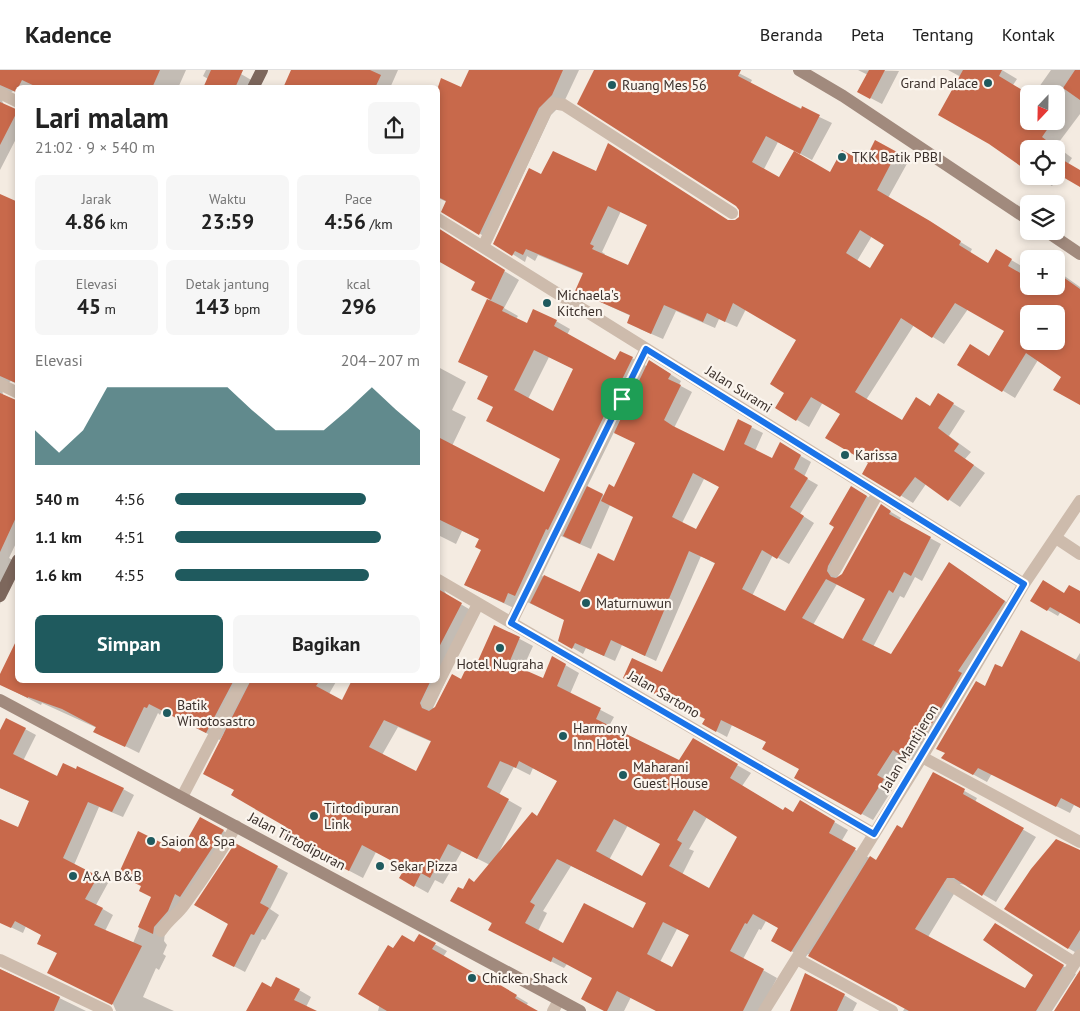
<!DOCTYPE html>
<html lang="id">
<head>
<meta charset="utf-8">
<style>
  :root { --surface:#fff; --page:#f6f6f6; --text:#222; --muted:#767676; --line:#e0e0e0; --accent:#1f5a5e }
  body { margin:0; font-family:"PT Sans",sans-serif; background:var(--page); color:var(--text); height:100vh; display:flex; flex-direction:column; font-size:19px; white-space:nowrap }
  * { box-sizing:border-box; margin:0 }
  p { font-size:16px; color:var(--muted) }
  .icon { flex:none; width:28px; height:28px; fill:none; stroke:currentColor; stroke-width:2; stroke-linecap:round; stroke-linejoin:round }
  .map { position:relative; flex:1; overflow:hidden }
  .drawer { position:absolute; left:15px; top:15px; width:425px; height:598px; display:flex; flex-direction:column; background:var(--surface); border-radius:8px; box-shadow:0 2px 8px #0003 }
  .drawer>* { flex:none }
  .needle { width:32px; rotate:202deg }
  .fabs { position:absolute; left:1020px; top:15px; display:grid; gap:10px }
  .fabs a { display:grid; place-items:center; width:45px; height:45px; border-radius:8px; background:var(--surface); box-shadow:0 2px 8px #0003; font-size:25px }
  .pin { position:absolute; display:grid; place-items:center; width:42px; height:42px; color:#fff; margin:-21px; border-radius:10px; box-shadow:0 2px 8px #0006 }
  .round { display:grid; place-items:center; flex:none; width:52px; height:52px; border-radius:8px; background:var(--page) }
  .overview { display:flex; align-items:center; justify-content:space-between; height:85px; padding:0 20px }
  h1 { font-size:28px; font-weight:600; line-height:38px }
  .stats { display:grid; grid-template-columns:repeat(3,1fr); gap:8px; height:85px; padding:5px 20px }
  .stats div { display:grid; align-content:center; border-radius:8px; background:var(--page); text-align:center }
  .stats b { font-size:21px; font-weight:600 }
  .stats small { font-size:14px; font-weight:400 }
  .stats p { font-size:14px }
  .chart { height:140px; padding:10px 20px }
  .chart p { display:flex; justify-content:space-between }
  .chart svg { width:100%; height:90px; margin-top:5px; fill:var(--accent); opacity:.7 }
  .cta { display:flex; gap:10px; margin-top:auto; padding:10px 20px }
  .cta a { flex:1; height:58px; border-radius:8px; background:var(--accent); color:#fff; font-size:20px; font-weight:600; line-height:58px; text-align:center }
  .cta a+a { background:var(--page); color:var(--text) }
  ul { padding:0 20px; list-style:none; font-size:16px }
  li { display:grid; grid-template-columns:80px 60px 1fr; align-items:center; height:38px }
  li i { height:12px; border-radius:6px; background:var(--accent) }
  header { display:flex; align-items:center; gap:30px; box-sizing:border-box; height:70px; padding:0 25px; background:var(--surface); border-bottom:1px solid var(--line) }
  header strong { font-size:24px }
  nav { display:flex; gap:28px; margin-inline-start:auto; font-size:18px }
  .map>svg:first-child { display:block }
</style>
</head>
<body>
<header>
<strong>Kadence</strong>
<nav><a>Beranda</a><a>Peta</a><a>Tentang</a><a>Kontak</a></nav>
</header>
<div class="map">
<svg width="1080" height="941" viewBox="0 0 1080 941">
  <rect width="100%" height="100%" fill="#f4ebe1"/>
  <path fill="#0003" fill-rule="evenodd" d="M 0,0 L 186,0 L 178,18 L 35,16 L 18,18 L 18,23 L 13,21 L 7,25 L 0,21 Z
    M 206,0 L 243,0 L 241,4 L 253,11 L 250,18 L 204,18 L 208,9 L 203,6 Z
    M 292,0 L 398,0 L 390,18 L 284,18 Z
    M 471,0 L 579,0 L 564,32 L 551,45 L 492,171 L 442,141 L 447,132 L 438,128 L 438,19 L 442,10 L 462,19 Z
    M 600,0 L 733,0 L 752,10 L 750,14 L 832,53 L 812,90 L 778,72 L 764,99 L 780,109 L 830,103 L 864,93 L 876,72 L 909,90 L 888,128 L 972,179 L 970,183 L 988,194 L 996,181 L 1023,197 L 1019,204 L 1029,216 L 1056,216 L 1056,200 L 1080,217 L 1080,334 L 1063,306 L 1038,290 L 1015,328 L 959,294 L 990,287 L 1006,261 L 968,239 L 944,274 L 914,255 L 866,330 L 902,351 L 930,337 L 938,325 L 965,341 L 949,366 L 971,382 L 965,389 L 985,403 L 960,437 L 926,414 L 913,433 L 864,403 L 870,393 L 841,343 L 823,332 L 809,357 L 777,338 L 786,323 L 798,270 L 746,239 L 737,257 L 719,249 L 715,258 L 676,241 L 663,269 L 640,259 L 631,246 L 577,221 L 584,204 L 538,185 L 535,191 L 527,186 L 525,192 L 495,173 L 542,106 L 596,102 L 729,151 L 736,152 L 740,148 L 741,139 ZM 621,141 L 648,155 L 628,196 L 604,186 L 605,184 L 602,182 ZM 872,166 L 886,174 L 870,200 L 857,191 ZM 1029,244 L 1056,244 L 1056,271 L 1029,271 Z
    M 858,0 L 899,1 L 882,34 L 859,22 L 868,5 Z
    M 948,0 L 1002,0 L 1017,9 L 1013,15 L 1029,51 L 1056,51 L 1056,24 L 1034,24 L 1051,0 L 1080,0 L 1080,44 L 1056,76 L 1072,88 L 1068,94 L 1080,101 L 1080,116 L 1061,104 L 1052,116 L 1036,106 L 1056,106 L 1056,79 L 961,7 Z
    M 0,26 L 4,35 L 18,42 L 18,65 L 0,100 Z
    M 0,126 L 18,134 L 18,314 L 11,311 L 2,316 L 3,325 L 18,331 L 18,469 L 9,488 L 18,493 L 18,498 L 0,534 Z
    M 438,161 L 519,210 L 504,238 L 518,246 L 516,249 L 527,254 L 556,251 L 570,259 L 567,265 L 616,292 L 632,288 L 648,297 L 661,298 L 681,311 L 679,315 L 692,322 L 674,358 L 724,382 L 739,351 L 763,363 L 755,381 L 772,390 L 780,374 L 811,392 L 804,407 L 818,415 L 800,444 L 814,453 L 789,494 L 773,485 L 752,526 L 786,542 L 862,423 L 877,433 L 837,508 L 843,505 L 881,436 L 901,448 L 899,451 L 941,474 L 922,511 L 915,507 L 904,528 L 900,526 L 873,577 L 892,586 L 960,500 L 1015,538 L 919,695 L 905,686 L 887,713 L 894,717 L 873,750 L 795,707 L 800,699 L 767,672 L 732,655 L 727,667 L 703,654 L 706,649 L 662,604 L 716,494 L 701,486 L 656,591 L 622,575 L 615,591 L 586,578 L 583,584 L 560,570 L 565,550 L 523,530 L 518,540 L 465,515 L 482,480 L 480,469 L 462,461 L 456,474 L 438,465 L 438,297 L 466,312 L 452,340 L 466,347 L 452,376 L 545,424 L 562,390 L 494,338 L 489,307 L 459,291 L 489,229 L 477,212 L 438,190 ZM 549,287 L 574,299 L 553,343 L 528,329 ZM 614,362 L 636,373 L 615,418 L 605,426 L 587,417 ZM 704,409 L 721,417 L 697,460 L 682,453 ZM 610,435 L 635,447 L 614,492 L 580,524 L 542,506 L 561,466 L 591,479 ZM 837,514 L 866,529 L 844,570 L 813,555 Z
    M 438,515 L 443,518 L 447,526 L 474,542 L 465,569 L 433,638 L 435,639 L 478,594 L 495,556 L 533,576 L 522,600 L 544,610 L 553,588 L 579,603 L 570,624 L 614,647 L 609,656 L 679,692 L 693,670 L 751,703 L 742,716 L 784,741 L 794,744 L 800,732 L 848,760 L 841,772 L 877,792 L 902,759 L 934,704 L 977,728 L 975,732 L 1036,767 L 996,832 L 967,815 L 960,814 L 928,867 L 1025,920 L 1034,905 L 1008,862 L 1076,904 L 1052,941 L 903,941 L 905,938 L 808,884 L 805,888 L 785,878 L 779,858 L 766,851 L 761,860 L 759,859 L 743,889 L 777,908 L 760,941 L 657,941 L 631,927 L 624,941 L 605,941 L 593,908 L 567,894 L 564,898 L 503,867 L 463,821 L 474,813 L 490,795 L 462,781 L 443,814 L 435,810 L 428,823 L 401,808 L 406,798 L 376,782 L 363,808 L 296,773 L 287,757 L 235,720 L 226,664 L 224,663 L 220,670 L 162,641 L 160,645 L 158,643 L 139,683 L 95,661 L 97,658 L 42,633 L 41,635 L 0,614 L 0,607 L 18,610 L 245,610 L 252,614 L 254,610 L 337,610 L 329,624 L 342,632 L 354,610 L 438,610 ZM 398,657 L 432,672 L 416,703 L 382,685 ZM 514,697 L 530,705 L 533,698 L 558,711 L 538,747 L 497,786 L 522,738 L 499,725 ZM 707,747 L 739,766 L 710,819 L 682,805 L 694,781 L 689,779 ZM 628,755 L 662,774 L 643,808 L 609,790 ZM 571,796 L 647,833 L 633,860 L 564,875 L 538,861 L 547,843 L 543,841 ZM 677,859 L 690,865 L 673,899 L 660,892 Z
    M 1080,522 L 1080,552 L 1061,541 L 1058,546 L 1032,531 Z
    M 1080,583 L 1080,738 L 1074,735 L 1070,743 L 994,705 L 991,705 L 987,712 L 956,695 L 985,617 L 1002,599 L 1075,591 Z
    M 25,659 L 36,665 L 23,691 L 57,707 L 123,719 L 134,725 L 123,747 L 99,737 L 74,795 L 108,813 L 96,835 L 113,845 L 105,861 L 133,873 L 152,827 L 201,748 L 234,767 L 165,863 L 164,871 L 167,875 L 163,884 L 166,886 L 159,900 L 156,898 L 143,927 L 174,941 L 116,941 L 113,934 L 49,903 L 58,884 L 39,873 L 43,865 L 26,856 L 23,863 L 0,852 L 0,774 L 11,779 L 31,732 L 0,718 L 0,663 Z
    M 236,775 L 288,803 L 270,839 L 279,845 L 265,870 L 262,869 L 245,902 L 224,891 Z
    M 1080,780 L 1080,885 L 1068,878 Z
    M 420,866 L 447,881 L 443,887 L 508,921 L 528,933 L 526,936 L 535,941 L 378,941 L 394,880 L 415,873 Z
    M 0,899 L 86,941 L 0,941 Z
    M 272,918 L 299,920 L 311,927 L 306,937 L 313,941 L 248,941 Z
    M 844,925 L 857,933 L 853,941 L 791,941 Z"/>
  <path fill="#c8694b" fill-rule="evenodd" d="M 0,0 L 160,0 L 152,18 L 39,18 L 22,10 L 16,22 L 0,15 Z
    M 211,0 L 243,0 L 235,18 L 203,18 Z
    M 291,0 L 370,0 L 381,5 L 375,18 L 283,18 Z
    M 469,0 L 563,0 L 552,25 L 539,38 L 479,165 L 441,142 L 446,131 L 438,127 L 438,17 L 441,8 L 461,17 Z
    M 594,0 L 741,0 L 738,6 L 801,39 L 802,36 L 820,45 L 800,84 L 766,66 L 752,92 L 779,107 L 794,81 L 830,102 L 842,80 L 864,92 L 875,70 L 897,82 L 877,120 L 930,151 L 961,171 L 959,175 L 988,193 L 996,179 L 1012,189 L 1008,196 L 1029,208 L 1029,216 L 1043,216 L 1056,224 L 1056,202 L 1080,219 L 1080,335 L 1053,320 L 1061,307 L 1026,283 L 1002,322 L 957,295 L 970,274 L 989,286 L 1004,261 L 955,233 L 932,268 L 901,248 L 855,322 L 902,350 L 916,327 L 930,336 L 938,323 L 954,333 L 938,358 L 959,374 L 954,381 L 974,395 L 948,431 L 915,407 L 900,427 L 862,404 L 868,393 L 825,368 L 840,344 L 811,327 L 796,351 L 775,338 L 784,323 L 770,314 L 796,270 L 733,233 L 725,252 L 707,243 L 703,252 L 664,235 L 651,264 L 627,253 L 630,245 L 575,221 L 583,203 L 526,179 L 523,185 L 515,181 L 512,186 L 493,174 L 529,98 L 541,104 L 553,81 L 596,101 L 608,73 L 728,150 L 735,150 L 739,147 L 739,140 L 736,136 L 577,34 ZM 608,136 L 647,155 L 628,195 L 592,179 L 594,176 L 590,174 ZM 860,160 L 884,175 L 870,198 L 846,183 ZM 1029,244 L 1056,244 L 1056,271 L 1029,271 Z
    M 869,0 L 885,0 L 870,29 L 857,22 Z
    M 963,0 L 1002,0 L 999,6 L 1029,24 L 1029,51 L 1053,51 L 1042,67 L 1058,79 L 1029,79 L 1029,102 L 989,74 L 938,45 Z
    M 1075,0 L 1080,0 L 1080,30 L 1063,18 Z
    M 0,32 L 18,40 L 0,75 Z
    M 1056,86 L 1080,100 L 1080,117 L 1056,103 Z
    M 0,124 L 18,132 L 18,314 L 0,306 Z
    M 438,158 L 505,200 L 491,230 L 471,220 L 475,212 L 438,191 Z
    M 487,229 L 504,237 L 502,241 L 527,253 L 533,239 L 557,250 L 554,256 L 615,290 L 620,281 L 633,287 L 548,460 L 546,459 L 515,526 L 508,523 L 504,533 L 464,515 L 481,480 L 475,477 L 479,469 L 438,449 L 438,367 L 544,422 L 560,389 L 486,351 L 493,337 L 477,329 L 488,306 L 458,292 ZM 534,280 L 573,299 L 553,341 L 514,320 Z
    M 649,290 L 671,304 L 668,309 L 681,315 L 664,350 L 673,356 L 724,381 L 738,349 L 752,356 L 744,374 L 772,388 L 780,372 L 801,385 L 794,399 L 808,408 L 790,437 L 804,446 L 777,489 L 762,480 L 742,519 L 785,541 L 834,457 L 829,454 L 851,416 L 867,426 L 828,496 L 827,501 L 831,507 L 836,508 L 842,504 L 881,434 L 891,441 L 889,444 L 931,467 L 911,506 L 904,502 L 893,523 L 889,520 L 862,570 L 891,584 L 949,492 L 1005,531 L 958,601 L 962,603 L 921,672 L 919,671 L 908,690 L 893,680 L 877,705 L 884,709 L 861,745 L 794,708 L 799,699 L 762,679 L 766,672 L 721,650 L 716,662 L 702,654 L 705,649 L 623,608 L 632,588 L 662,602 L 715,493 L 689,481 L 645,586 L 611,570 L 604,586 L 575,573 L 572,579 L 558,571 L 564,550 L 530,533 L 544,505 L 580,522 L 598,483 L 614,491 L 633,447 L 601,431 L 609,414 L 614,417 L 635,373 L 614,363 ZM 693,403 L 719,417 L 696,459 L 672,447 ZM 826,509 L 865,529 L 843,569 L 802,548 Z
    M 0,323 L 18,331 L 18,443 L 0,482 Z
    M 587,416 L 603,424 L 580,474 L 563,466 Z
    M 1043,510 L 1064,523 L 1069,515 L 1080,521 L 1080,554 L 1050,537 L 1047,541 L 1030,531 Z
    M 438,519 L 462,533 L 438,579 Z
    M 494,555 L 520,567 L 509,593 L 543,608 L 552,586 L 566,594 L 557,616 L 601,638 L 596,649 L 679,690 L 693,668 L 738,694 L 730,708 L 783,740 L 785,737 L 793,742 L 800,730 L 835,751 L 829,763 L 856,778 L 791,882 L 771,871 L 778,858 L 753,844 L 747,854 L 745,853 L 730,881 L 764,899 L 743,941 L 656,941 L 617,921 L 607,941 L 604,941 L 581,929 L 592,908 L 553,887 L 551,892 L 488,860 L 492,853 L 450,831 L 458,817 L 463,819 L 469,808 L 474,812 L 532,742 L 537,746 L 557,711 L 519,691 L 516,698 L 500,691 L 487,717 L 509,729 L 477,789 L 448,774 L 430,808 L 421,803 L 414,817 L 399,808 L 405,798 L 362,775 L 349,801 L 281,766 L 286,757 L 231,725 L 234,720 L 203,704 L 251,610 L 320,610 L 316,616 L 342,630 L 352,610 L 431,610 L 420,633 L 422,638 L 429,641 L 435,637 L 452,604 L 461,609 L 470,590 L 477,593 ZM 384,650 L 431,671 L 416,701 L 369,677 ZM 694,740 L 737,767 L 709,818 L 669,796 L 682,773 L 677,770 ZM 614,749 L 660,774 L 642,806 L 596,781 ZM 557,789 L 646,833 L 633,858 L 584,833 L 563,873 L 525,853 L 535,835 L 530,832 ZM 663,852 L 689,865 L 672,897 L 647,884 Z
    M 1021,560 L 1080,592 L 1080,738 L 1061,728 L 1056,737 L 978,698 L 973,705 L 941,688 L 945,683 L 936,679 L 976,611 L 985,616 L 995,594 L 1002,597 Z
    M 18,567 L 18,610 L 234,610 L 206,663 L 149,634 L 147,638 L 144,637 L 125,677 L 93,662 L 96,657 L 62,639 L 28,627 L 28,628 L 0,615 L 0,604 Z
    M 6,648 L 26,658 L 13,684 L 57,706 L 63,693 L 76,699 L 77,696 L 124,718 L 112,742 L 88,732 L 63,788 L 98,806 L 85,829 L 103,838 L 94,855 L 142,876 L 112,935 L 47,903 L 57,883 L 37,874 L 41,865 L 15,851 L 11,858 L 0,853 L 0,749 L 18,757 L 29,731 L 0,718 L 0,660 Z
    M 933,702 L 965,719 L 963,724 L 1024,758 L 982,826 L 954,808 L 947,808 L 915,859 L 1025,918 L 1033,905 L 983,870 L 995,853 L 1064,895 L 1036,941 L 909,941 L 808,886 L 870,786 L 876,790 L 897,755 L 902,758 Z
    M 200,747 L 224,760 L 180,827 L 175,824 L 168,841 L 154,857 L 153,864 L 138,857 L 151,827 L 139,821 L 141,816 L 118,805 L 138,761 L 180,782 Z
    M 1056,769 L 1080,780 L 1080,860 L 1068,879 L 1004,839 L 1031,799 Z
    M 235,773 L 278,796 L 260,833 L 269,838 L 254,865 L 251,864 L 234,897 L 212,886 L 228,854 L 194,835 Z
    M 419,864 L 436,873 L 432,879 L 494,914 L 495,912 L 517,925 L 515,928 L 538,941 L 387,941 L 358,924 L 388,875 L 393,878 L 402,865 L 414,872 Z
    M 0,899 L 60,927 L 54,941 L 0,941 Z
    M 1080,900 L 1080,941 L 1054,941 Z
    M 805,903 L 845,924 L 837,941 L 790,941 Z
    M 276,907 L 300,919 L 294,930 L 317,941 L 246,941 L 262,912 L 271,917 Z"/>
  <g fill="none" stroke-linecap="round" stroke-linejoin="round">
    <path stroke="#cdbbac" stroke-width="12" d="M 0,23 L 18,32
      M 438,149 L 1024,514
      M 483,177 L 546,41 L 553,33 L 564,35 L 732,143
      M 0,314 L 18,323
      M 1056,468 L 1080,484
      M 835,500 L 878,423
      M 438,510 L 874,764
      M 511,553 L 646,279
      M 428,633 L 478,534
      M 922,687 L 1080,772
      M 182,727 L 243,610
      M 950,815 L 1075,893
      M 161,861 C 169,849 177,845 184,835 C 203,810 220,783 236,756
      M 797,889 L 892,941
      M 0,890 L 107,941
      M 553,941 L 559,930
      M 764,941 L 922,687 L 1024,514 L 1080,431
      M 1044,941 L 1080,885"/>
    <path stroke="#a18a7d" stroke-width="12" d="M 799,0 L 843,26 L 1029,150
      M 1046,161 L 1080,184
      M 0,630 L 580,941"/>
    <path stroke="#7d675c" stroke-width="12" d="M 253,18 L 262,0
      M 0,526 L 18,490"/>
  </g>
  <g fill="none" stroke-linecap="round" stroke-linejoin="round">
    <defs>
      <path id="route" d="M 646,279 L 1024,514 L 874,764 L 511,553 Z"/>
    </defs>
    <use href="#route" stroke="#fff" stroke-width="10"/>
    <use href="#route" stroke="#1a73e8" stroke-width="6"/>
  </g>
  <g fill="#1f5a5e" stroke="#fbf5ee" stroke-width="2">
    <circle cx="988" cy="13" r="5"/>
    <circle cx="612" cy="15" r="5"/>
    <circle cx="842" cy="87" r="5"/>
    <circle cx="547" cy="233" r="5"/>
    <circle cx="845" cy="385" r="5"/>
    <circle cx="586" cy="533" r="5"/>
    <circle cx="500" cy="578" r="5"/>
    <circle cx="167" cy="643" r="5"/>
    <circle cx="563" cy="666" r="5"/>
    <circle cx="623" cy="705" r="5"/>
    <circle cx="314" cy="746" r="5"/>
    <circle cx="151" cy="771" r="5"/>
    <circle cx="380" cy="796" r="5"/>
    <circle cx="73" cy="806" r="5"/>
    <circle cx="472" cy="908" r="5"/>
  </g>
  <g text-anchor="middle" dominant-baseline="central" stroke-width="4.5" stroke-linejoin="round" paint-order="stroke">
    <g font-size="14" fill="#3b302b" stroke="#fbf5ee" text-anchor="start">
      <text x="978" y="13" text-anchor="end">Grand Palace</text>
      <text x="622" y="15">Ruang Mes 56</text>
      <text x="852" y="87">TKK Batik PBBI</text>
      <text x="557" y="225">Michaela's<tspan x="557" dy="16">Kitchen</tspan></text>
      <text x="855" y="385">Karissa</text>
      <text x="596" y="533">Maturnuwun</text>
      <text x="500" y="594" text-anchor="middle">Hotel Nugraha</text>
      <text x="177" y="635">Batik<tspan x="177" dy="16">Winotosastro</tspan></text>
      <text x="573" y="658">Harmony<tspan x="573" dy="16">Inn Hotel</tspan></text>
      <text x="633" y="697">Maharani<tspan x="633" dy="16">Guest House</tspan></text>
      <text x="324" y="738">Tirtodipuran<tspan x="324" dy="16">Link</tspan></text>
      <text x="161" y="771">Saion &amp; Spa</text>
      <text x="390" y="796">Sekar Pizza</text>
      <text x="83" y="806">A&amp;A B&amp;B</text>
      <text x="482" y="908">Chicken Shack</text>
    </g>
    <g font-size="14" fill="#3b302b" stroke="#fbf5ee">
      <text transform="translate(739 319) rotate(32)">Jalan Surami</text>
      <text transform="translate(664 624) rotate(30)">Jalan Sartono</text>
      <text transform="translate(909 678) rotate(-59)">Jalan Mantijeron</text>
      <text transform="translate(297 771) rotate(28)">Jalan Tirtodipuran</text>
    </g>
  </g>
</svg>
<div class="fabs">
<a><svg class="needle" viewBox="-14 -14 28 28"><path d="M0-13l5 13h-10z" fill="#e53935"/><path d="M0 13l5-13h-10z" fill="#767676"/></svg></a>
<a><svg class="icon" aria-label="locate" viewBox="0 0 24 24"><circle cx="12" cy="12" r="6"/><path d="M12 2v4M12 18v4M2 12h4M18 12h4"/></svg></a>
<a><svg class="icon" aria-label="layers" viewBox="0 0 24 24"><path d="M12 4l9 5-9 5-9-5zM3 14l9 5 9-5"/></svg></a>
<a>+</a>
<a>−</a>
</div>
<div class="pin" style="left:622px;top:329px;background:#1e9e55"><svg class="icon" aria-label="arrive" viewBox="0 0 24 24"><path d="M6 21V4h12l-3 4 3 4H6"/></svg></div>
<section class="drawer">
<div class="overview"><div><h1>Lari malam</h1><p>21:02 · 9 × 540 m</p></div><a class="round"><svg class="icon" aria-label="share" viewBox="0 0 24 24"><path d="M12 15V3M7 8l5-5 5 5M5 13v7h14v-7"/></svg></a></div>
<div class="stats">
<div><p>Jarak</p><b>4.86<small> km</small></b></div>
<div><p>Waktu</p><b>23:59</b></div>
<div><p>Pace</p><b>4:56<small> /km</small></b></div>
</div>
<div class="stats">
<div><p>Elevasi</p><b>45<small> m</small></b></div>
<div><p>Detak jantung</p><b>143<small> bpm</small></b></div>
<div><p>kcal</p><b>296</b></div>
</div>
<div class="chart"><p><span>Elevasi</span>204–207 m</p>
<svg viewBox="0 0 160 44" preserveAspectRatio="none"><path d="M0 44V27L10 38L20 27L30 6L40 6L50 6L60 6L70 6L80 6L90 17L100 27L110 27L120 27L130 17L140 6L150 17L160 27V44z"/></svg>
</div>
<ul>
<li><b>540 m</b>4:56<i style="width:78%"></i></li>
<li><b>1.1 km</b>4:51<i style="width:84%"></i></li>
<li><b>1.6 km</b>4:55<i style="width:79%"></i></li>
</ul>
<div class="cta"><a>Simpan</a><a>Bagikan</a></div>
</section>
</div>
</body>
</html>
